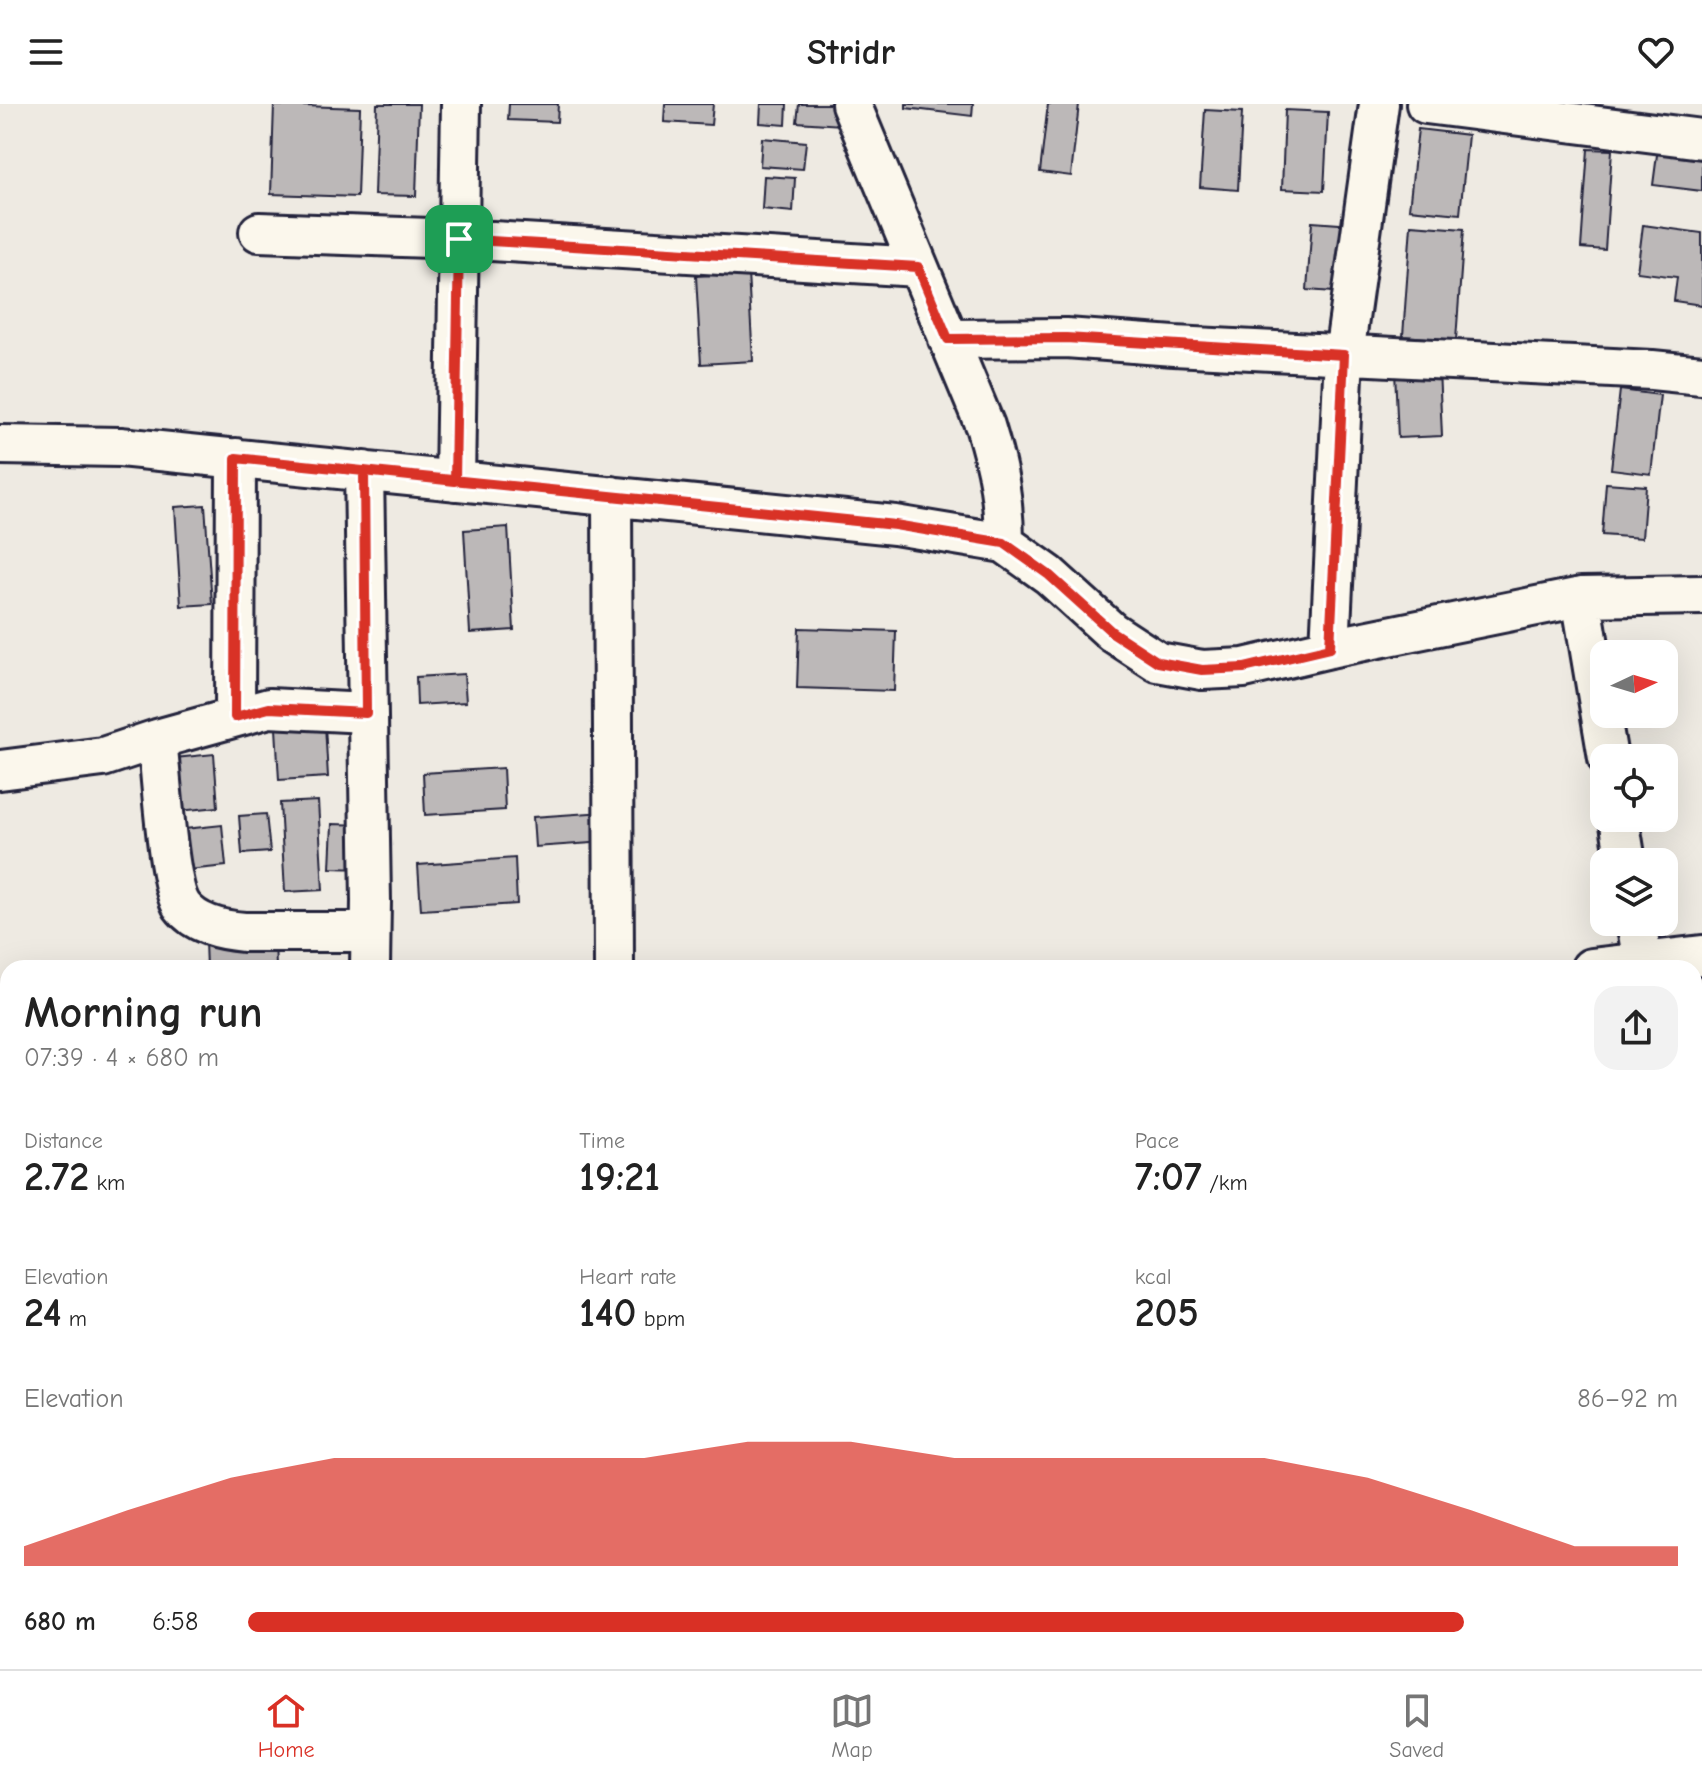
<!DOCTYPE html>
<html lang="en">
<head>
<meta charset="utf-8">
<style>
  :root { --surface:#fff; --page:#f2f2f2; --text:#222; --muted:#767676; --line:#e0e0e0; --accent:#d93025 }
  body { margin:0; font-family:"Comic Neue",sans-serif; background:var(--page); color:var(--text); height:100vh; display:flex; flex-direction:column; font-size:30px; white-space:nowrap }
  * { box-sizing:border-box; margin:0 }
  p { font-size:26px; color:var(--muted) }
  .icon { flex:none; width:44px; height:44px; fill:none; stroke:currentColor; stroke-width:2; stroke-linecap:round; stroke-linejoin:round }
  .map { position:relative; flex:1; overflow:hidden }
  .side { position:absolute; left:0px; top:856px; width:1702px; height:710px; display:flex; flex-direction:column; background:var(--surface); border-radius:24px 24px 0 0; box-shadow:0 8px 32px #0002 }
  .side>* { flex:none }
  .needle { width:52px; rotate:86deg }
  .buttons { position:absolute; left:1590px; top:536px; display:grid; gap:16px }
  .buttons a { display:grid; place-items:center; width:88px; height:88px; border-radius:16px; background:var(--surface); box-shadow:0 8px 32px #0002; font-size:40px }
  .pin { position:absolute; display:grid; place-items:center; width:68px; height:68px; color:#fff; margin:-34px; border-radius:16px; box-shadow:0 4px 12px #0006 }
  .round { display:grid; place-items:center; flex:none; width:84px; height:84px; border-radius:24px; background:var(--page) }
  .summary { display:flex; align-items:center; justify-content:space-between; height:136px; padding:0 24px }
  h1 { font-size:44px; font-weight:700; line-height:60px }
  .figures { display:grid; grid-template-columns:repeat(3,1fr); gap:12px; height:136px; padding:8px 24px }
  .figures div { display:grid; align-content:center }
  .figures b { font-size:40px; font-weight:700 }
  .figures small { font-size:22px; font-weight:400 }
  .figures p { font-size:22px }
  .chart { height:224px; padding:16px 24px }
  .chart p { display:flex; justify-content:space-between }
  .chart svg { width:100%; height:144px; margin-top:8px; fill:var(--accent); opacity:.7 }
  ul { padding:0 24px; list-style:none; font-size:26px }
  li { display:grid; grid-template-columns:128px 96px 1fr; align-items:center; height:60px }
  li i { height:20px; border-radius:10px; background:var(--accent) }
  header { display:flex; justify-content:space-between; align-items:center; height:104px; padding:0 24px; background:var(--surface); font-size:36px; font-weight:700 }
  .dock { display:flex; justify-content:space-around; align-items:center; height:112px; border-top:2px solid var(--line); background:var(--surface); font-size:22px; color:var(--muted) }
  .dock a { display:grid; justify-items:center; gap:4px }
  .dock .active { color:var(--accent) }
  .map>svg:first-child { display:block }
</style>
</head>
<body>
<header><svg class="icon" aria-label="menu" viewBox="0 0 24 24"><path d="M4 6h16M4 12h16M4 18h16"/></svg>Stridr<svg class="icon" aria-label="heart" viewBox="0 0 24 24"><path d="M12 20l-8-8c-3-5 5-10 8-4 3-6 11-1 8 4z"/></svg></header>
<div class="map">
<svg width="1702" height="1565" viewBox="0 0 1702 1565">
  <rect width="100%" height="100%" fill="#eeeae2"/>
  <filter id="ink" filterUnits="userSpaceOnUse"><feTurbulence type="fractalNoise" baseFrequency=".0125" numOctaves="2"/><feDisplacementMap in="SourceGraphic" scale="16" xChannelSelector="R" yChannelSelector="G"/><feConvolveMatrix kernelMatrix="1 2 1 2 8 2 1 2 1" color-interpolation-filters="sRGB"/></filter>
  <g filter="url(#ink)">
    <path fill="#bcb8b8" stroke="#22223b" stroke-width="2" d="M 377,0 L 419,0 L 416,92 L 374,91 Z
      M 509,0 L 558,0 L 557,18 L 508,16 Z
      M 665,0 L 713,0 L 711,21 L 664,18 Z
      M 761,0 L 787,0 L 786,21 L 760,19 Z
      M 799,0 L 844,0 L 842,21 L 797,18 Z
      M 906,0 L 973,0 L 972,12 L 906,4 Z
      M 1048,0 L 1079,0 L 1071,72 L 1040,68 Z
      M 274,1 L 360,4 L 357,93 L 271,90 Z
      M 1205,6 L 1242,8 L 1238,86 L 1200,83 Z
      M 1285,6 L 1328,8 L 1324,87 L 1282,85 Z
      M 1418,25 L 1468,31 L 1460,110 L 1409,105 Z
      M 762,34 L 806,38 L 803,65 L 760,62 Z
      M 1658,43 L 1702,48 L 1702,87 L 1653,81 Z
      M 1588,45 L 1612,46 L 1605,146 L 1581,144 Z
      M 764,72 L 795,74 L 793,108 L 762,105 Z
      M 1312,118 L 1353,121 L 1348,189 L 1307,186 Z
      M 1411,121 L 1464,125 L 1456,236 L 1403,232 Z
      M 1643,121 L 1702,129 L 1702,201 L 1674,197 L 1677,173 L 1637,168 Z
      M 748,169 L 753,257 L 701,260 L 696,172 Z
      M 1439,265 L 1442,332 L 1398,334 L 1395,267 Z
      M 1620,286 L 1660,291 L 1651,370 L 1611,365 Z
      M 1606,379 L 1646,382 L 1642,434 L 1602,431 Z
      M 205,401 L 212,500 L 181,502 L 175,403 Z
      M 508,423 L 514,526 L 470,529 L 464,426 Z
      M 799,524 L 896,527 L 894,587 L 797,584 Z
      M 464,570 L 466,598 L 417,601 L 416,573 Z
      M 325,621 L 328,673 L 279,676 L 276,624 Z
      M 214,650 L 218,703 L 179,707 L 175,654 Z
      M 503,664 L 505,706 L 425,711 L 423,669 Z
      M 318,697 L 323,786 L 285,788 L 280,699 Z
      M 604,708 L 606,738 L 535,743 L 533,713 Z
      M 266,710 L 270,748 L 242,750 L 239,712 Z
      M 332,720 L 365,721 L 364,765 L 330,764 Z
      M 222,721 L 226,762 L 188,766 L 185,725 Z
      M 515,754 L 517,800 L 421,806 L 418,761 Z
      M 275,835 L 276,864 L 206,864 L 205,837 Z
      M 180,1558 L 223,1558 L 223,1565 L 180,1565 Z
      M 301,1558 L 349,1558 L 350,1561 L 302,1565 Z
      M 599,1558 L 635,1558 L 636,1565 L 599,1565 Z
      M 859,1558 L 897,1558 L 897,1565 L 859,1565 Z
      M 942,1558 L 973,1558 L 973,1565 L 942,1565 Z
      M 987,1558 L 1033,1558 L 1033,1565 L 987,1565 Z
      M 1079,1558 L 1122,1558 L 1122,1565 L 1079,1565 Z"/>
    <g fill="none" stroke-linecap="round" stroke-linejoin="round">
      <defs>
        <path id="minor" d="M 851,0 L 985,322 C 998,364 1004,396 1004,439
          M 1426,0 L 1702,35
          M 259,128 L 459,135 L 918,163
          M 948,235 L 1066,234 L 1174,242 L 1652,266 L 1702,271
          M 0,341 L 120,343 L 895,421 L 1004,439 L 1049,471 L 1112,528 L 1158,558 L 1202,566 L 1244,564 L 1330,544 L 1581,493 L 1702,491
          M 364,367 L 371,797 L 370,864
          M 455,377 L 461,0
          M 612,392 L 614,864
          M 1581,493 L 1608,654
          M 1330,544 L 1344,251 L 1379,0
          M 235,613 L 236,354
          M 157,635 C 161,667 167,780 182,802 C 196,821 222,826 244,828 L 370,828
          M 0,666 L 103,653 L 157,635 L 269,604 L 366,609
          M 1619,714 L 1626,758
          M 1636,818 L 1644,864
          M 1591,864 L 1702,851
          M 1694,1142 L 1702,1141
          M 1694,1170 L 1702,1211
          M 0,1252 L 8,1251
          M 0,1478 L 8,1478
          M 1694,1481 L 1702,1478
          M 357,1558 L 357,1565
          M 765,1558 L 765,1565"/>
      </defs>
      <use href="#minor" stroke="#22223b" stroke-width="44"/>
      <use href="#minor" stroke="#fbf7ec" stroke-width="38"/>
    </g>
  </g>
  <g fill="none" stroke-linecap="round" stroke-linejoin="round" filter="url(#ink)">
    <defs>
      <path id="route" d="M 459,135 L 455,377 L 364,367 L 366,609 L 269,604 L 235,613 L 236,354 L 895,421 L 1004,439 L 1049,471 L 1112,528 L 1158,558 L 1202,566 L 1244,564 L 1330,544 L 1344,251 L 1066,234 L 948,235 L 918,163 L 459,135"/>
    </defs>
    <use href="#route" stroke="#fff" stroke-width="16"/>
    <use href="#route" stroke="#d93025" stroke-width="10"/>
  </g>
</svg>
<div class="buttons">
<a><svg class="needle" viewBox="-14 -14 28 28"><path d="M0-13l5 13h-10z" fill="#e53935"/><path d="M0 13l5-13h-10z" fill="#767676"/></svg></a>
<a><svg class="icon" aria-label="locate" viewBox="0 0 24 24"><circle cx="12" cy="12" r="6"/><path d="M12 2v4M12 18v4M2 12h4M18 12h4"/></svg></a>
<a><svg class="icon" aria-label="layers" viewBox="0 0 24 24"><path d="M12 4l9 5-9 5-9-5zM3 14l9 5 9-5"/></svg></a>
</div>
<div class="pin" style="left:459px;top:135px;background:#1e9e55"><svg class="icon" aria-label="arrive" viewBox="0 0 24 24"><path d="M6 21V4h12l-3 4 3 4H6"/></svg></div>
<section class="side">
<div class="summary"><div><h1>Morning run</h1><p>07:39 · 4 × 680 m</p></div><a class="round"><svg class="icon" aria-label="share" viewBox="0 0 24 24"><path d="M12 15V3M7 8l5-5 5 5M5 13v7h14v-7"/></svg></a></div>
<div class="figures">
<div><p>Distance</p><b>2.72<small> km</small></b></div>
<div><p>Time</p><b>19:21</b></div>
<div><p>Pace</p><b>7:07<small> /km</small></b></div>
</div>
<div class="figures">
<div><p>Elevation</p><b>24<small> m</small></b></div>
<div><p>Heart rate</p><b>140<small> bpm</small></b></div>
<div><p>kcal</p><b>205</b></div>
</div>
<div class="chart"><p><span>Elevation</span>86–92 m</p>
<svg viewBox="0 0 160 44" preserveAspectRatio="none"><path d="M0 44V38L10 27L20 17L30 11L40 11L50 11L60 11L70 6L80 6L90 11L100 11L110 11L120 11L130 17L140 27L150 38L160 38V44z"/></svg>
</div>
<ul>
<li><b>680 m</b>6:58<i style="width:85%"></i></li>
</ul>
</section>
</div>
<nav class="dock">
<a class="active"><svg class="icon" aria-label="home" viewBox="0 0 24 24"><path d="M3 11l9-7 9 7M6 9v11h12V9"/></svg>Home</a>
<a><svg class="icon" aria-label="map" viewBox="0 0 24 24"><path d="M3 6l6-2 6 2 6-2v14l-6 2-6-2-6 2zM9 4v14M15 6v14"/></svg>Map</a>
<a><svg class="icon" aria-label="saved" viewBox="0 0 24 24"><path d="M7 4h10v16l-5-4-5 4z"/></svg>Saved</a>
</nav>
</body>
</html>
